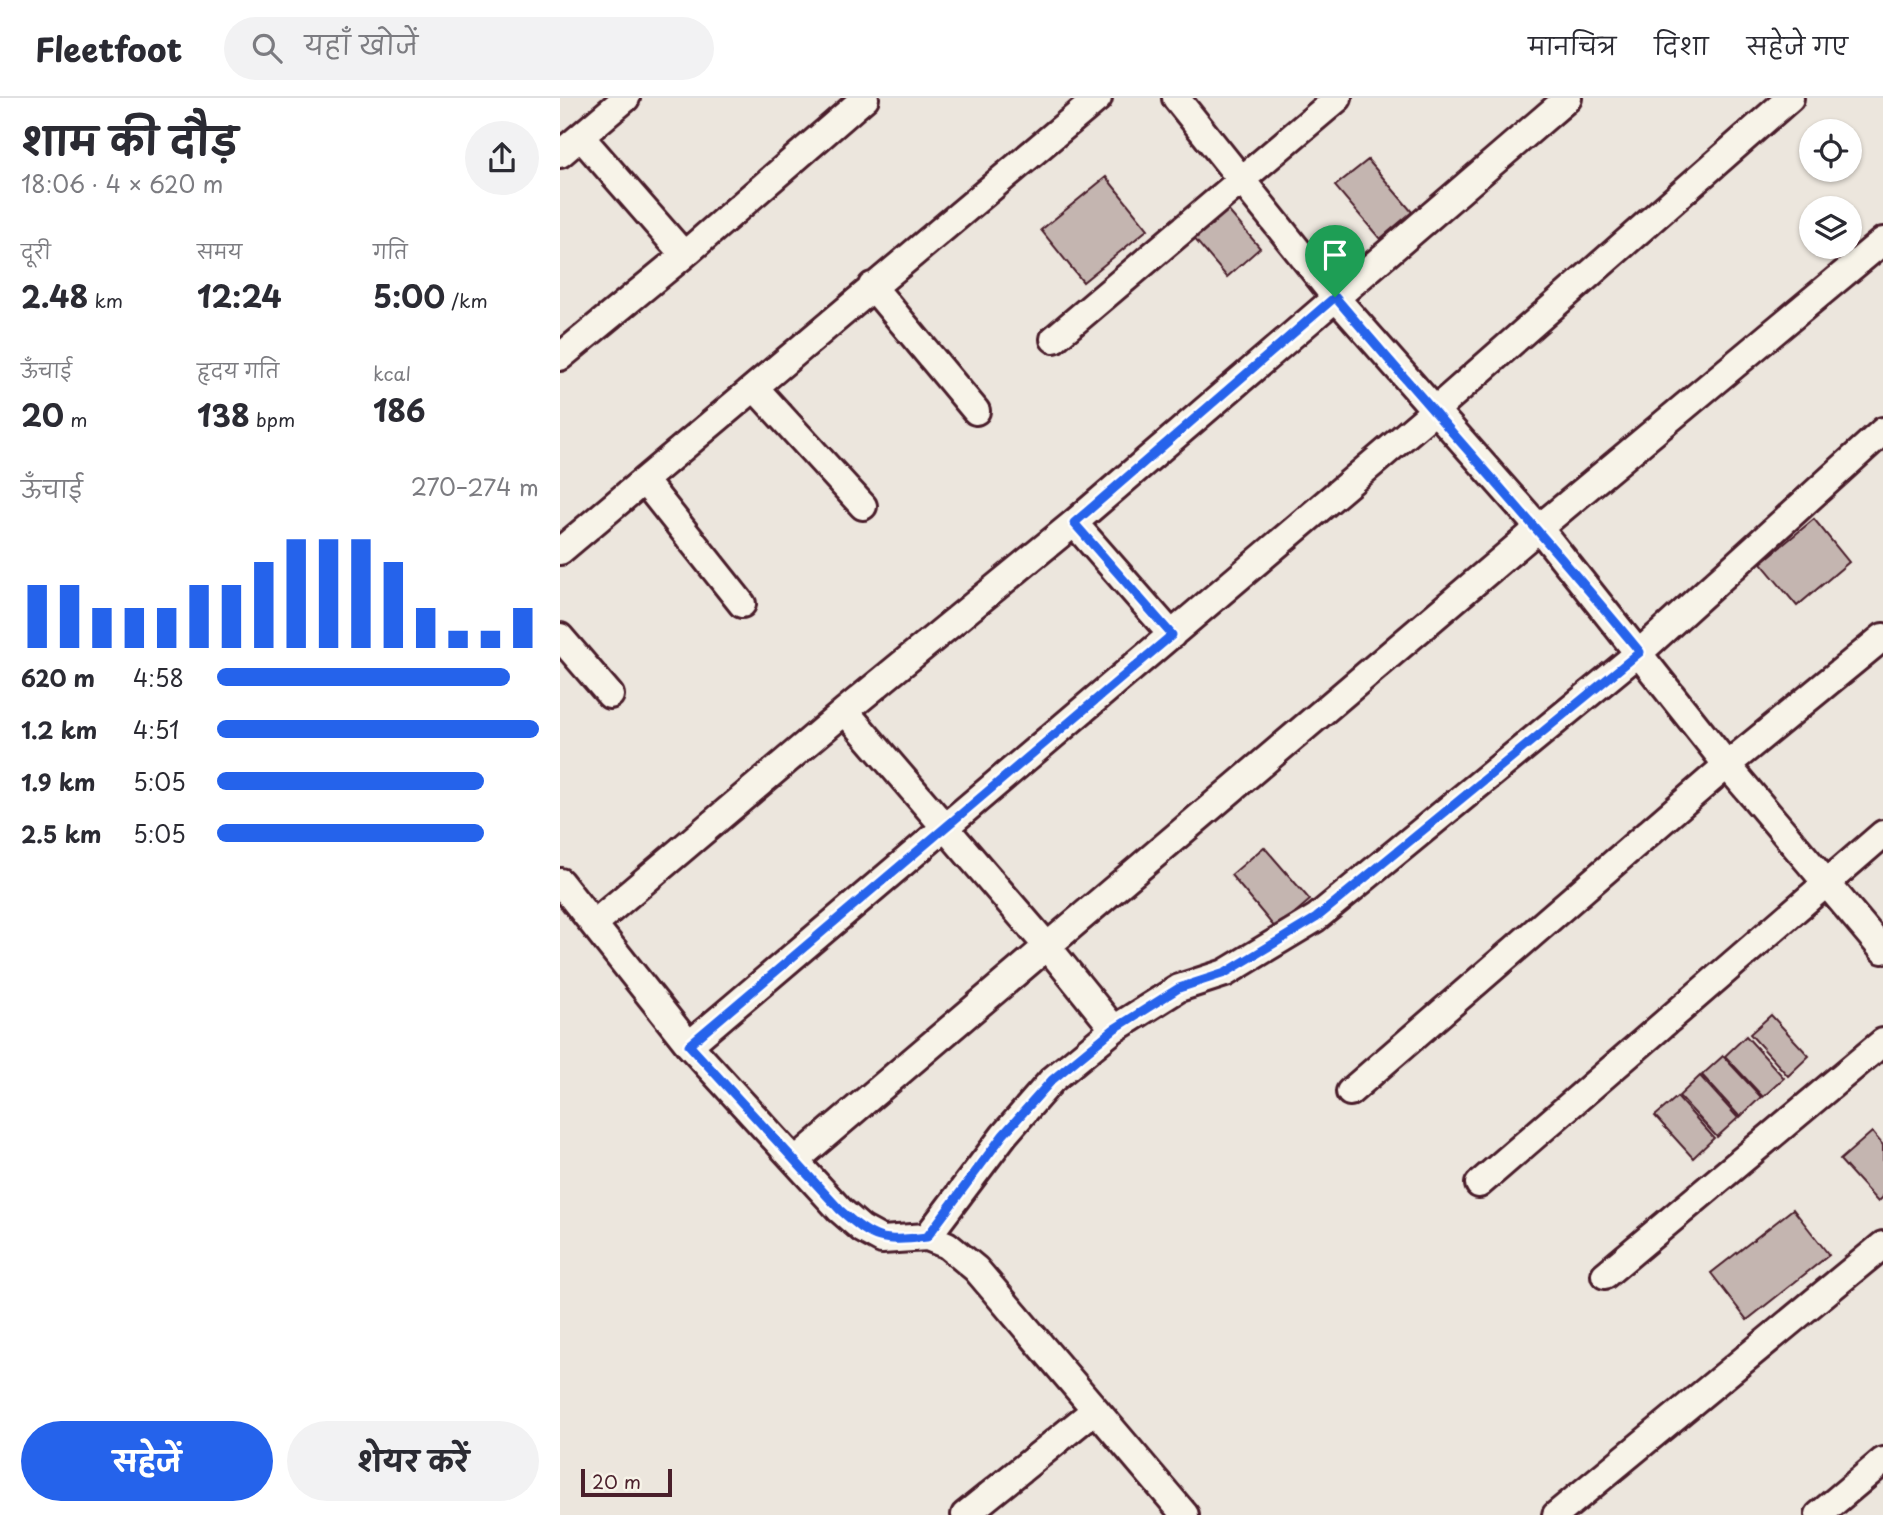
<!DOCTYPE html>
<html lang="hi">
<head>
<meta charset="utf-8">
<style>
  :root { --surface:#fff; --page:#f2f2f3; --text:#2b2b33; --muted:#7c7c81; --line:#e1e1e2; --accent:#2563eb }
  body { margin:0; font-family:"Playpen Sans","Playpen Sans Deva",sans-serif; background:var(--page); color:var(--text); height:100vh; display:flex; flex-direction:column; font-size:26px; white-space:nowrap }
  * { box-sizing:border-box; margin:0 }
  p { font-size:23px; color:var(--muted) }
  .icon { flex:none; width:38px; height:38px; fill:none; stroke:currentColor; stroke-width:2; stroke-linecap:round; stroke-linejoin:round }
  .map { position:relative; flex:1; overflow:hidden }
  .panel { display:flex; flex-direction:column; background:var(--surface); width:560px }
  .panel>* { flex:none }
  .tools { position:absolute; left:1239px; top:21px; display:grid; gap:14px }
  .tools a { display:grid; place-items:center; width:63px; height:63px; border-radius:50%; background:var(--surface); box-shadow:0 2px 5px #0004; font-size:35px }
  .scale { position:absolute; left:21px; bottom:18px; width:91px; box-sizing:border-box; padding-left:7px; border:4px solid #4a1f2b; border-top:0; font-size:19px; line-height:24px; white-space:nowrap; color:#4a1f2b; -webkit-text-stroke:5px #f7f3e8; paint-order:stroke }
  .pin { position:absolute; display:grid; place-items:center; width:60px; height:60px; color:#fff; margin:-72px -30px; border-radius:50% 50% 50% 0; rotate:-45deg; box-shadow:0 0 7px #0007 }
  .pin .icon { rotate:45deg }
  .round { display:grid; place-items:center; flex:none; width:74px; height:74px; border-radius:37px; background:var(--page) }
  .summary { display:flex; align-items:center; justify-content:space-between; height:119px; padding:0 21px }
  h1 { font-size:38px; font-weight:700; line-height:52px }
  .metrics { display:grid; grid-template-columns:repeat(3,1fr); gap:10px; height:119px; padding:7px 21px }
  .metrics div { display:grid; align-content:center }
  .metrics b { font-size:30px; font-weight:700 }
  .metrics small { font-size:19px; font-weight:400 }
  .metrics p { font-size:19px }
  .chart { height:196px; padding:14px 21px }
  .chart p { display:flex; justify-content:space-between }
  .chart svg { width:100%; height:126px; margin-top:7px; stroke:var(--accent); stroke-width:6 }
  .action { display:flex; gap:14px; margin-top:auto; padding:14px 21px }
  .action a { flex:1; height:80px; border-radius:42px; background:var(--accent); color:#fff; font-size:28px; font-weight:700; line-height:80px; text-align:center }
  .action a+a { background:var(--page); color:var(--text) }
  ul { padding:0 21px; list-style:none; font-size:23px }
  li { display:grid; grid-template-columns:112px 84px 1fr; align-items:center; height:52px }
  li i { height:18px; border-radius:9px; background:var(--accent) }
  header { display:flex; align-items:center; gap:42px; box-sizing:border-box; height:98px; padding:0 35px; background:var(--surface); border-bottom:2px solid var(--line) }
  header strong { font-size:33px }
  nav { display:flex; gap:38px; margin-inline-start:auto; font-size:24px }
  .search { width:490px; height:63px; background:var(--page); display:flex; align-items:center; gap:18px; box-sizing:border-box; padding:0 24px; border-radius:38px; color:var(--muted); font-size:26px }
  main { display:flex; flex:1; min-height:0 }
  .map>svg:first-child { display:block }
</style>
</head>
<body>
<header>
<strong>Fleetfoot</strong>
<div class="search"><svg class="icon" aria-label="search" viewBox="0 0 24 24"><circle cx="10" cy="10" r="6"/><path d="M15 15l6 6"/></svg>यहाँ खोजें</div>
<nav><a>मानचित्र</a><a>दिशा</a><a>सहेजे गए</a></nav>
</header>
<main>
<section class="panel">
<div class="summary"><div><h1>शाम की दौड़</h1><p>18:06 · 4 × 620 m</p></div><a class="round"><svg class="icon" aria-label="share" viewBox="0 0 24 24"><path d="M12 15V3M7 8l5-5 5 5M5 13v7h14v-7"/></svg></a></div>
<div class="metrics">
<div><p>दूरी</p><b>2.48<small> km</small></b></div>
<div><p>समय</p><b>12:24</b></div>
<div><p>गति</p><b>5:00<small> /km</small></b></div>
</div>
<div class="metrics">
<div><p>ऊँचाई</p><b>20<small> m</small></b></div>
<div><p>हृदय गति</p><b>138<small> bpm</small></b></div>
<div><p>kcal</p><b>186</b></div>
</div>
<div class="chart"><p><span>ऊँचाई</span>270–274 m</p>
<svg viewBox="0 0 160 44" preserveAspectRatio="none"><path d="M5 44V22M15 44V22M25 44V30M35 44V30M45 44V30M55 44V22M65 44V22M75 44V14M85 44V6M95 44V6M105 44V6M115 44V14M125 44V30M135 44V38M145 44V38M155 44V30"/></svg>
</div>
<ul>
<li><b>620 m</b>4:58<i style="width:91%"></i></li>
<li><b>1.2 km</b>4:51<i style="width:100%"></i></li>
<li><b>1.9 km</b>5:05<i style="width:83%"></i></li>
<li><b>2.5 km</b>5:05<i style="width:83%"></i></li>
</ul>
<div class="action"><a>सहेजें</a><a>शेयर करें</a></div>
</section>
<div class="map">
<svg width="1323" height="1417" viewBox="0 0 1323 1417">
  <rect width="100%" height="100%" fill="#ece6dd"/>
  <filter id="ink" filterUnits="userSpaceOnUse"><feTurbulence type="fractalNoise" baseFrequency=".0143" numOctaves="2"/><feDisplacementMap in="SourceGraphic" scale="14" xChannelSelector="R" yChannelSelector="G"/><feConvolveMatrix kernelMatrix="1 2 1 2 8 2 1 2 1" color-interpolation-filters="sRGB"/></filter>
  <g filter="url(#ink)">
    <path fill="#c4b5b0" stroke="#4a1f2b" stroke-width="2" d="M 808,62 L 852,114 L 820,141 L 775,88 Z
      M 546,79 L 588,131 L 523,184 L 481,132 Z
      M 661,104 L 700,150 L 667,179 L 627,132 Z
      M 1254,421 L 1289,464 L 1237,508 L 1201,465 Z
      M 704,749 L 750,802 L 716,831 L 671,777 Z
      M 1211,917 L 1249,958 L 1228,978 L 1190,936 Z
      M 1186,938 L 1224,980 L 1203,999 L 1165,958 Z
      M 1163,958 L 1201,999 L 1180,1019 L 1142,977 Z
      M 1140,978 L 1178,1020 L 1157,1039 L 1119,998 Z
      M 1117,999 L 1154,1040 L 1133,1060 L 1095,1018 Z
      M 1312,1034 L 1323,1047 L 1323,1099 L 1318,1104 L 1280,1062 Z
      M 1233,1111 L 1269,1157 L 1187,1222 L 1151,1175 Z"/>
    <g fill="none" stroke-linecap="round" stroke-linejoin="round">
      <defs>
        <path id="street" d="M 616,0 L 775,199 L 979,430 L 1167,667 L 1323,852
          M 21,39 L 124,157
          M 0,56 L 66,0
          M 312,188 L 416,313
          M 494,241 L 778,0
          M 0,259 L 124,157 L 305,0
          M 196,291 L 303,408
          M 85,384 L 182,506
          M 514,425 L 612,537
          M 0,453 L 538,0
          M 0,539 L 50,597
          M 285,613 L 487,848 L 554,931
          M 0,784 L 129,947 L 280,1112 L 302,1131 L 322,1142 L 367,1139 L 387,1147 L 416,1171 L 625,1417
          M 35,825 L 285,613 L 514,425 L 1008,0
          M 129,947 L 873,314 L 1230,0
          M 790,994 L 1167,667 L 1323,539
          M 236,1062 L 979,430 L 1323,143
          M 919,1086 L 1323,736
          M 367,1139 L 444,1037 L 492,982 L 554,931 L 619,890 L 665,875 L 756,820 L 1080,554 L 1323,333
          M 1045,1177 L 1323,944
          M 405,1417 L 535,1312
          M 996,1417 L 1323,1147
          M 1259,1417 L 1323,1363"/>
      </defs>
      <use href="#street" stroke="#4a1f2b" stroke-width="32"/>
      <use href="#street" stroke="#f7f3e8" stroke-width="26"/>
    </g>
  </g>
  <g fill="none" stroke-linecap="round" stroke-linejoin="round" filter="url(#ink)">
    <defs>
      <path id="route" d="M 775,199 C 876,318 981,433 1080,554 L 756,820 L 665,875 L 619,890 L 554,931 L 492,982 L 443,1037 L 367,1139 C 321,1144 315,1143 280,1112 L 129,947 L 612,537 L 514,425 Z"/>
    </defs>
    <use href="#route" stroke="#fff" stroke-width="14"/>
    <use href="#route" stroke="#2563eb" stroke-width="9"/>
  </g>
</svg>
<div class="tools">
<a><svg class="icon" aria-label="locate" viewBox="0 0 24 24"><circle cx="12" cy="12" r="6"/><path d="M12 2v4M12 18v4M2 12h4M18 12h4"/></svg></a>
<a><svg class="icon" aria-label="layers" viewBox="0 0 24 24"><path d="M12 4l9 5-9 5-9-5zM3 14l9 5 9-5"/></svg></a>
</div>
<div class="scale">20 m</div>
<div class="pin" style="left:775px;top:199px;background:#1e9e55"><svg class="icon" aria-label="arrive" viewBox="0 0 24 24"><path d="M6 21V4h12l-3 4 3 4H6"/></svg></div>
</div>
</main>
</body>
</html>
